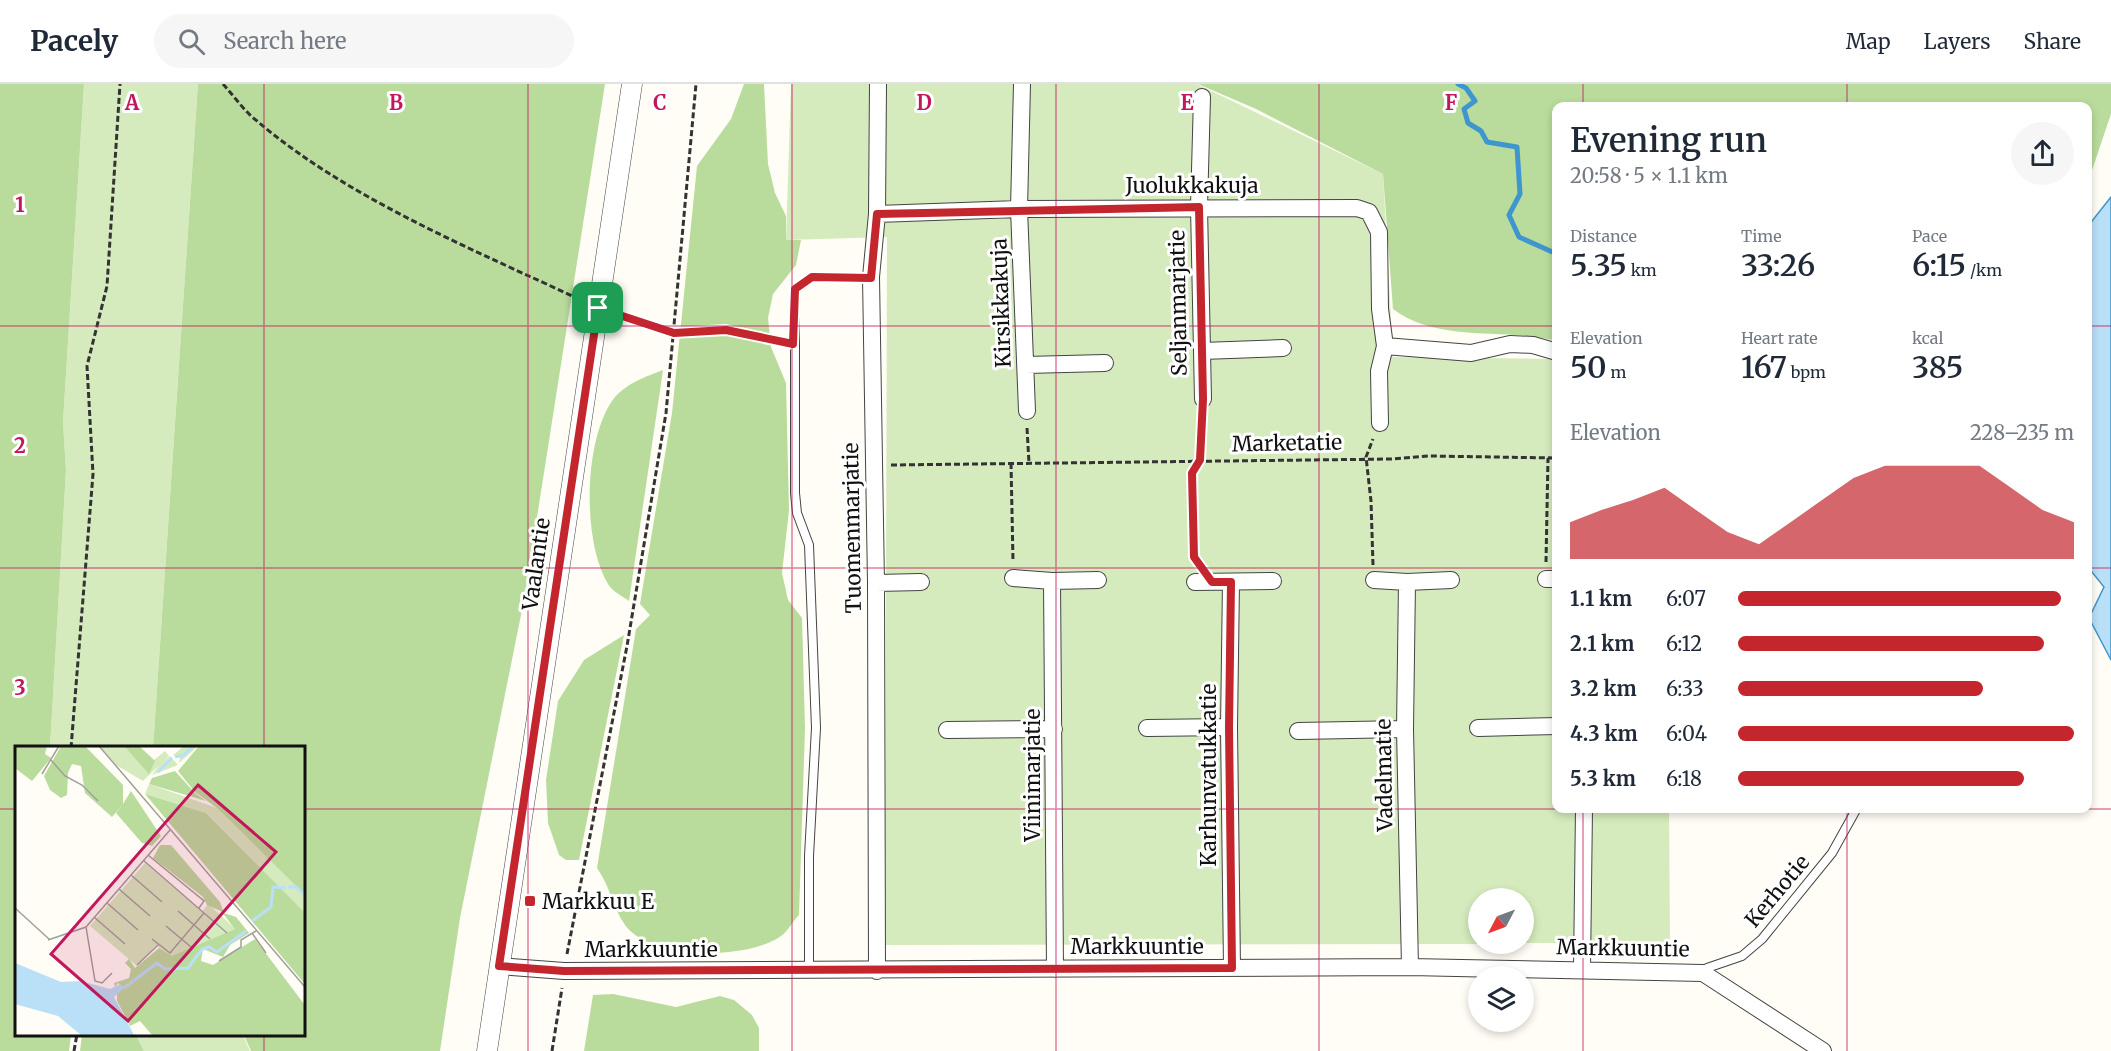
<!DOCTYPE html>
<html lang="en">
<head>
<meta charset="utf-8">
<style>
  :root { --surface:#fff; --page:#f6f6f7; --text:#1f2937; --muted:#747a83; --line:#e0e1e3; --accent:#c4262e }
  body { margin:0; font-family:Merriweather,serif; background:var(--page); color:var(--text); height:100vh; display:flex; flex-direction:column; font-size:22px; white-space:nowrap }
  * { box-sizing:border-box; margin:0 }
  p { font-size:20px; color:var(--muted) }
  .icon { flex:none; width:33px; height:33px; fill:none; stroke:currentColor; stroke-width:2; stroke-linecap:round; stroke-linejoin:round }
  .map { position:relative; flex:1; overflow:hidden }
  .sheet { position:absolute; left:1552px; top:18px; width:540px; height:711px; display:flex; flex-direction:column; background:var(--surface); border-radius:12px; box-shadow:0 3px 9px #0003 }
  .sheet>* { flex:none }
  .needle { width:39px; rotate:229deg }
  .buttons { position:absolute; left:1468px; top:804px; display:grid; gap:12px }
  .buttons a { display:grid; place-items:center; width:66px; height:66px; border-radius:50%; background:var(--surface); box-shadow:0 3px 9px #0003; font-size:30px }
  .pin { position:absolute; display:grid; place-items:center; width:51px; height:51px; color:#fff; margin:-26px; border-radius:12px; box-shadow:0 3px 9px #0006 }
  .round { display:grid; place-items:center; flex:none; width:63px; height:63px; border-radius:32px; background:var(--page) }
  .head { display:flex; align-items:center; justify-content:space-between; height:102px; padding:0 18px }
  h1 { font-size:33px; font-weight:600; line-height:45px }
  .metrics { display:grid; grid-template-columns:repeat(3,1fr); gap:9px; height:102px; padding:6px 18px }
  .metrics div { display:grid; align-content:center }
  .metrics b { font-size:30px; font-weight:600 }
  .metrics small { font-size:16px; font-weight:400 }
  .metrics p { font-size:16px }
  .chart { height:168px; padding:12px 18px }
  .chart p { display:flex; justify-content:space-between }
  .chart svg { width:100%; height:108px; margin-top:6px; fill:var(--accent); opacity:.7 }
  ul { padding:0 18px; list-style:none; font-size:20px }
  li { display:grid; grid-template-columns:96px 72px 1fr; align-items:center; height:45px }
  li i { height:15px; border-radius:8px; background:var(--accent) }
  header { display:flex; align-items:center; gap:36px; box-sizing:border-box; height:84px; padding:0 30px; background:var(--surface); border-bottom:2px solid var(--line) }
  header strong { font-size:28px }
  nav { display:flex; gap:33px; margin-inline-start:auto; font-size:21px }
  .search { width:420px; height:54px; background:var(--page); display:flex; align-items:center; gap:15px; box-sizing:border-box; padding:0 21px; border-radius:33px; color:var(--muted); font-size:22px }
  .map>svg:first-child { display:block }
</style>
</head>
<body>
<header>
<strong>Pacely</strong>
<div class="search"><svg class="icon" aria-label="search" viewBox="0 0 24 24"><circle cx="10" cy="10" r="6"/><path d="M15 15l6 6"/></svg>Search here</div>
<nav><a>Map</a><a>Layers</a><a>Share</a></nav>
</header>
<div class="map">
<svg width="2111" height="967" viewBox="0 0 2111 967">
  <rect width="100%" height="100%" fill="#fffdf5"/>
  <path fill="#d5ebbd" d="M 84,0 L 198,0 L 153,664 L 50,664 L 66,386 L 63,338 Z
    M 791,0 L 1197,0 L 1383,90 L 1393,273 L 1557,275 L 1557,724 L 1669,725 L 1670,859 L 1524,859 L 1524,814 L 1479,814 L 1479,860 L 1499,860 L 885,861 L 887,153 L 786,156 Z
    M 136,951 L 243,951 L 250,967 L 144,967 Z"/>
  <path fill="#b9dc9c" d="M 0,0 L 84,0 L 63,338 L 66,386 L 50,664 L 16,664 L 16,950 L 71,951 L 69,967 L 0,967 Z
    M 198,0 L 605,0 L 524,516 L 460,834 L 440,967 L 251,967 L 244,951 L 303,950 L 303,664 L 153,664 Z
    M 744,0 L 764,0 L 768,80 L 775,109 L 786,132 L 786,156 L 801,156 L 796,181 L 773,210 L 768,234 L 771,263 L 786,299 L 789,426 L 782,489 L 788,516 L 802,534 L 805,644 L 799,831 C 793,837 788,847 781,852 C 748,876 651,877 625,841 C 613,824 610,802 597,784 L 636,545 L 650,531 L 640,520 L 672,329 L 697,82 L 731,35 Z
    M 1198,0 L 2111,0 L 2111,30 L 2088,98 L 2088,22 L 1557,22 L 1557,257 C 1504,243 1440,260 1393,225 L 1383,90 L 1256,25 Z
    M 663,286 L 629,517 C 622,512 612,507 608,500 C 582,457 584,358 612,317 C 624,300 645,293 663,286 Z
    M 624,551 L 579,776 L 566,776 L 559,771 L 548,739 L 546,696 L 558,617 L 584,576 Z
    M 613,910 L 676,923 L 720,912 L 734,916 L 752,931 L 759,944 L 759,967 L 584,967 L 593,911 Z
    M 82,950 L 136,951 L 144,967 L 80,967 Z"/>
  <path fill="#b9e0f7" stroke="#3f96cf" stroke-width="1.5" d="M 2111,113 L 2111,576 L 2089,534 L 2104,503 L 2088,483 L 2088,142 Z"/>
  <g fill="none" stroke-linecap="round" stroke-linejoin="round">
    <path stroke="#3f96cf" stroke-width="5" d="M 1458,0 L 1466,4 L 1475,17 L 1464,25 L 1468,39 L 1481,47 L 1487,58 L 1517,63 L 1520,110 L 1509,131 L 1519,153 L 1557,170"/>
    <defs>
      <path id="service" d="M 809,887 L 809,772 L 816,644 L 809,461 L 797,429 L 795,409 L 795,205 L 812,193 L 871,193
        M 1703,889 L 1707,884 L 1742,872 L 1762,855 L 1832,769 L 1857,724"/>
      <path id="minor" d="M 1022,0 L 1019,125 L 1027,327
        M 1202,13 L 1199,123 L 1203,315
        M 877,130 L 1019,125 L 1357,124 L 1369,128 L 1379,148 L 1380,225 L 1385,262 L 1379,287 L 1380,339
        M 1385,262 L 1471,269 L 1510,260 L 1533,261 L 1557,268
        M 1202,267 L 1283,264
        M 1026,281 L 1105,279
        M 1013,494 L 1052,497 L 1098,496
        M 1546,495 L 1557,495
        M 1374,496 L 1407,498 L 1451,496
        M 1052,497 L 1055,885
        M 1195,498 L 1273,497
        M 1231,498 L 1229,643 L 1232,884
        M 1407,498 L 1405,645 L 1410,883
        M 876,499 L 921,498
        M 1147,644 L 1229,643
        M 1478,644 L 1557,642
        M 947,646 L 1054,645
        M 1298,647 L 1405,645
        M 499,882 L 564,887 L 1410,883 L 1703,889 L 1823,967
        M 1582,885 L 1584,724
        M 877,887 L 876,499 L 871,193 L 877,130 L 878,0"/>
      <path id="tertiary" d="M 487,967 L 632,0"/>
    </defs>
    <use href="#service" stroke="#444" stroke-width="10"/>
    <use href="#minor" stroke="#444" stroke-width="18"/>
    <use href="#tertiary" stroke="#444" stroke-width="21"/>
    <path stroke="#333" stroke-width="3" stroke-dasharray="6 3" stroke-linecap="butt" d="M 223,0 C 234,12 244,27 257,37 C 347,114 474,166 581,216
      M 615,229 L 674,249 L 726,246 L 784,258
      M 1027,344 L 1029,379
      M 1011,379 L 1013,477
      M 891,381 L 1392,375 L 1429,372 L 1557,374
      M 1546,478 L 1548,374
      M 1373,481 L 1371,417 L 1366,373 L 1373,355
      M 1200,482 L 1194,473 L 1192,389 L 1199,376 L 1202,330
      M 71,664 L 93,390 L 87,282 L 107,202 L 120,0
      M 567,870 L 627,562 L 666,329 L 696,0
      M 74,967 L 77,950
      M 552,967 L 562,904"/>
    <use href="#service" stroke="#fff" stroke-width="8"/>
    <use href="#minor" stroke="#fff" stroke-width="16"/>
    <use href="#tertiary" stroke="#fff" stroke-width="20"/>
  </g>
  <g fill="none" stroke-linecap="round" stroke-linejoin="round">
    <defs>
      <path id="route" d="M 1199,123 L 1203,315 L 1200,376 L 1192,389 L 1194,473 L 1212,498 L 1231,498 L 1229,643 L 1232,884 L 564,887 L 499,882 L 598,224 L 674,249 L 726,246 L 793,260 L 795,205 L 812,193 L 871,194 L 877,130 Z"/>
    </defs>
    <use href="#route" stroke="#fff" stroke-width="12"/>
    <use href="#route" stroke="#c4262e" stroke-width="8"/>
  </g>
  <path fill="none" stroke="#c2185b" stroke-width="1.5" stroke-opacity="0.55" d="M 264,0 L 264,664M 528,0 L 528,967M 792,0 L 792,967M 1056,0 L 1056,967M 1319,0 L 1319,967M 1583,0 L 1583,22M 1847,0 L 1847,22M 0,242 L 1557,242M 2088,242 L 2111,242M 0,484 L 1557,484M 2088,484 L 2111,484M 1583,724 L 1583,967M 1847,724 L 1847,967M 0,725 L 16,725M 303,725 L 2111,725M 264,950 L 264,967"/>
  <rect fill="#c4262e" stroke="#fff" stroke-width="2" x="524" y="811" width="12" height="12" rx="3"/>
  <g text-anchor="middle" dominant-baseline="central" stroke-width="6" stroke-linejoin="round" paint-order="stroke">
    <g font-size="21" fill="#111" stroke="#fff">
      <text x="1192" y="101">Juolukkakuja</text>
      <text transform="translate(1001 219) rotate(-92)">Kirsikkakuja</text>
      <text transform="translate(1178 219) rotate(-91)">Seljanmarjatie</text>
      <text transform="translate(1287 359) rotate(-1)">Marketatie</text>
      <text transform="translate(852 444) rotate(-91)">Tuomenmarjatie</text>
      <text transform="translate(536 480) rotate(-82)">Vaalantie</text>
      <text transform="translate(1032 691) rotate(-90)">Viinimarjatie</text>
      <text transform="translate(1208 691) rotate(-90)">Karhunvatukkatie</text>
      <text transform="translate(1384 691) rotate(-91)">Vadelmatie</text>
      <text transform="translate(1777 807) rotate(-50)">Kerhotie</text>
      <text x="1137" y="862">Markkuuntie</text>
      <text transform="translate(1623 864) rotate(1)">Markkuuntie</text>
      <text x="651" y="865">Markkuuntie</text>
    </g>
    <g font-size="21" fill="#111" stroke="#fff" text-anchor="start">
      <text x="542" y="817">Markkuu E</text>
    </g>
  </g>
  <g transform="translate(15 662)">
    <rect width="290" height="290" fill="#fffdf5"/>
    <path d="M 85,0 L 109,0 L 134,27 L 138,15 L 124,0 L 139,14 L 150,5 L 154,10 L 128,35 L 101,19 ZM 169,0 L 183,0 L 164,17 L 165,12 L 158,9 ZM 155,10 L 163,19 L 137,29 L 145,18 ZM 134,38 L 202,62 L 289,148 L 289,167 L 191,67 L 130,48 ZM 130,117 L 187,166 L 193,158 L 221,183 L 157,211 L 141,199 L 122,220 L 75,180 Z" fill="#d5ebbd"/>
    <path d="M 0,0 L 32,0 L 30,8 L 36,12 L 17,35 L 0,22 ZM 46,0 L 70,0 L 108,39 L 108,58 L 116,45 L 146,90 L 137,100 L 127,97 L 101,67 L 108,58 L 97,71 L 70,47 L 66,20 L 57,18 L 53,27 L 52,49 L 46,52 L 35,44 L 29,30 ZM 109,0 L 124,0 L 140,15 L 134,28 ZM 184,0 L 289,0 L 289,148 L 202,62 L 180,46 L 163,25 ZM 160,25 L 180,47 L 191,55 L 134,38 L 137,32 ZM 130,48 L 191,67 L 289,166 L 289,237 ZM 145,99 L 156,99 L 205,156 L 209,167 L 221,171 L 234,187 L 215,199 L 208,211 L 188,203 L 186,215 L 198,219 L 240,193 L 289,258 L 289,289 L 137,289 L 125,275 L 115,280 L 102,255 L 102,246 L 108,241 L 103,237 L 100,241 L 99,237 L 114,232 L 116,223 L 110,217 L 114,213 L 120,222 L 144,202 L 157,210 L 220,183 L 206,165 L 192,159 L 188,151 L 138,112 Z" fill="#b9dc9c"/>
    <path d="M 0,217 L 46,236 L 66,235 L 95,243 L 105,238 L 109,242 L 99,251 L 119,289 L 66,289 L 43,270 L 0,258 Z" fill="#b9e0f7"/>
    <path fill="none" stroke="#b9e0f7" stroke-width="3" d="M 160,11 L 169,9 L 178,0M 143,26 L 157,12M 273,141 L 281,141 L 290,149M 237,175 L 256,161 L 258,141 L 271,142M 109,242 L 142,217 L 150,223 L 173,222 L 187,203 L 194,201 L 202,206 L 231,185"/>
    <path fill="none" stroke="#a09f9a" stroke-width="1.5" d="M 84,0 L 290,241M 36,14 L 50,30 L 67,39 L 83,55M 27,28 L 44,0M 133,109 L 189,155 L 184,162M 128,114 L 212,187M 116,129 L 147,156M 104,143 L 135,170M 92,157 L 123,184M 0,162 L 34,193M 163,165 L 195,193M 79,171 L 110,198M 151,180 L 176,201M 71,181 L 80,235 L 87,237 L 97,227M 237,187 L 251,207M 137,193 L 155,207 L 189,167M 33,194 L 71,181 L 155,84M 204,215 L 226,201 L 226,194 L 241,185M 122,219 L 143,199"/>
    <path fill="#c2185b" fill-opacity="0.15" stroke="#c2185b" stroke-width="3" d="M 183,39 L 261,106 L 113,275 L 36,208 Z"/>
    <rect width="290" height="290" fill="none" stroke="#111" stroke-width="3"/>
  </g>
  <g font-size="20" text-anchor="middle" font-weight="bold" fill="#c2185b" stroke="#fff" stroke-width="6" stroke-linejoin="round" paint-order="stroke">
    <text x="132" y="26">A</text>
    <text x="396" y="26">B</text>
    <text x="660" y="26">C</text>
    <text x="924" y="26">D</text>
    <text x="1187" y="26">E</text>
    <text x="1451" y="26">F</text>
    <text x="20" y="128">1</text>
    <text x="20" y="369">2</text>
    <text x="20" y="611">3</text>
  </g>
</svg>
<div class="buttons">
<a><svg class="needle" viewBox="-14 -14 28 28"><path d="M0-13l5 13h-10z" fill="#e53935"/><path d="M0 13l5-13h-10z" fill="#747a83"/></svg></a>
<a><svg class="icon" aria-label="layers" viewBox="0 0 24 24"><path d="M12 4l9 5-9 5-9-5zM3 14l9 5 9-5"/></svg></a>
</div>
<div class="pin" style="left:598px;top:224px;background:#1e9e55"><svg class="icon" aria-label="arrive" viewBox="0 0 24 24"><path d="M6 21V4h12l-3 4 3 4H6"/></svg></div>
<section class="sheet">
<div class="head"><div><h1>Evening run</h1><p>20:58 · 5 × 1.1 km</p></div><a class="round"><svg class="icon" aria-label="share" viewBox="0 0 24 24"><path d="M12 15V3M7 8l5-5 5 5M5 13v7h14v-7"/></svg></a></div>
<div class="metrics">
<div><p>Distance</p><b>5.35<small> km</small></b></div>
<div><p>Time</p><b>33:26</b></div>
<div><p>Pace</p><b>6:15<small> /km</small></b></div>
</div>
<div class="metrics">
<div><p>Elevation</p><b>50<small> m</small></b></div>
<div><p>Heart rate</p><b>167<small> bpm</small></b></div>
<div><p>kcal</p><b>385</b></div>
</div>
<div class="chart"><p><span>Elevation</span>228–235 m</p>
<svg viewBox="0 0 160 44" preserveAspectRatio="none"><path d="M0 44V29L10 24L20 20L30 15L40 24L50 33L60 38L70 29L80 20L90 11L100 6L110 6L120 6L130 6L140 15L150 24L160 29V44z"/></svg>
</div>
<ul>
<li><b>1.1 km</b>6:07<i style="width:96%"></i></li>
<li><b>2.1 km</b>6:12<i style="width:91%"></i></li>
<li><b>3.2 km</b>6:33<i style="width:73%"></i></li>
<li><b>4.3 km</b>6:04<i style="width:100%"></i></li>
<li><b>5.3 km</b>6:18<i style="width:85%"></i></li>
</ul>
</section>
</div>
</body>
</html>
